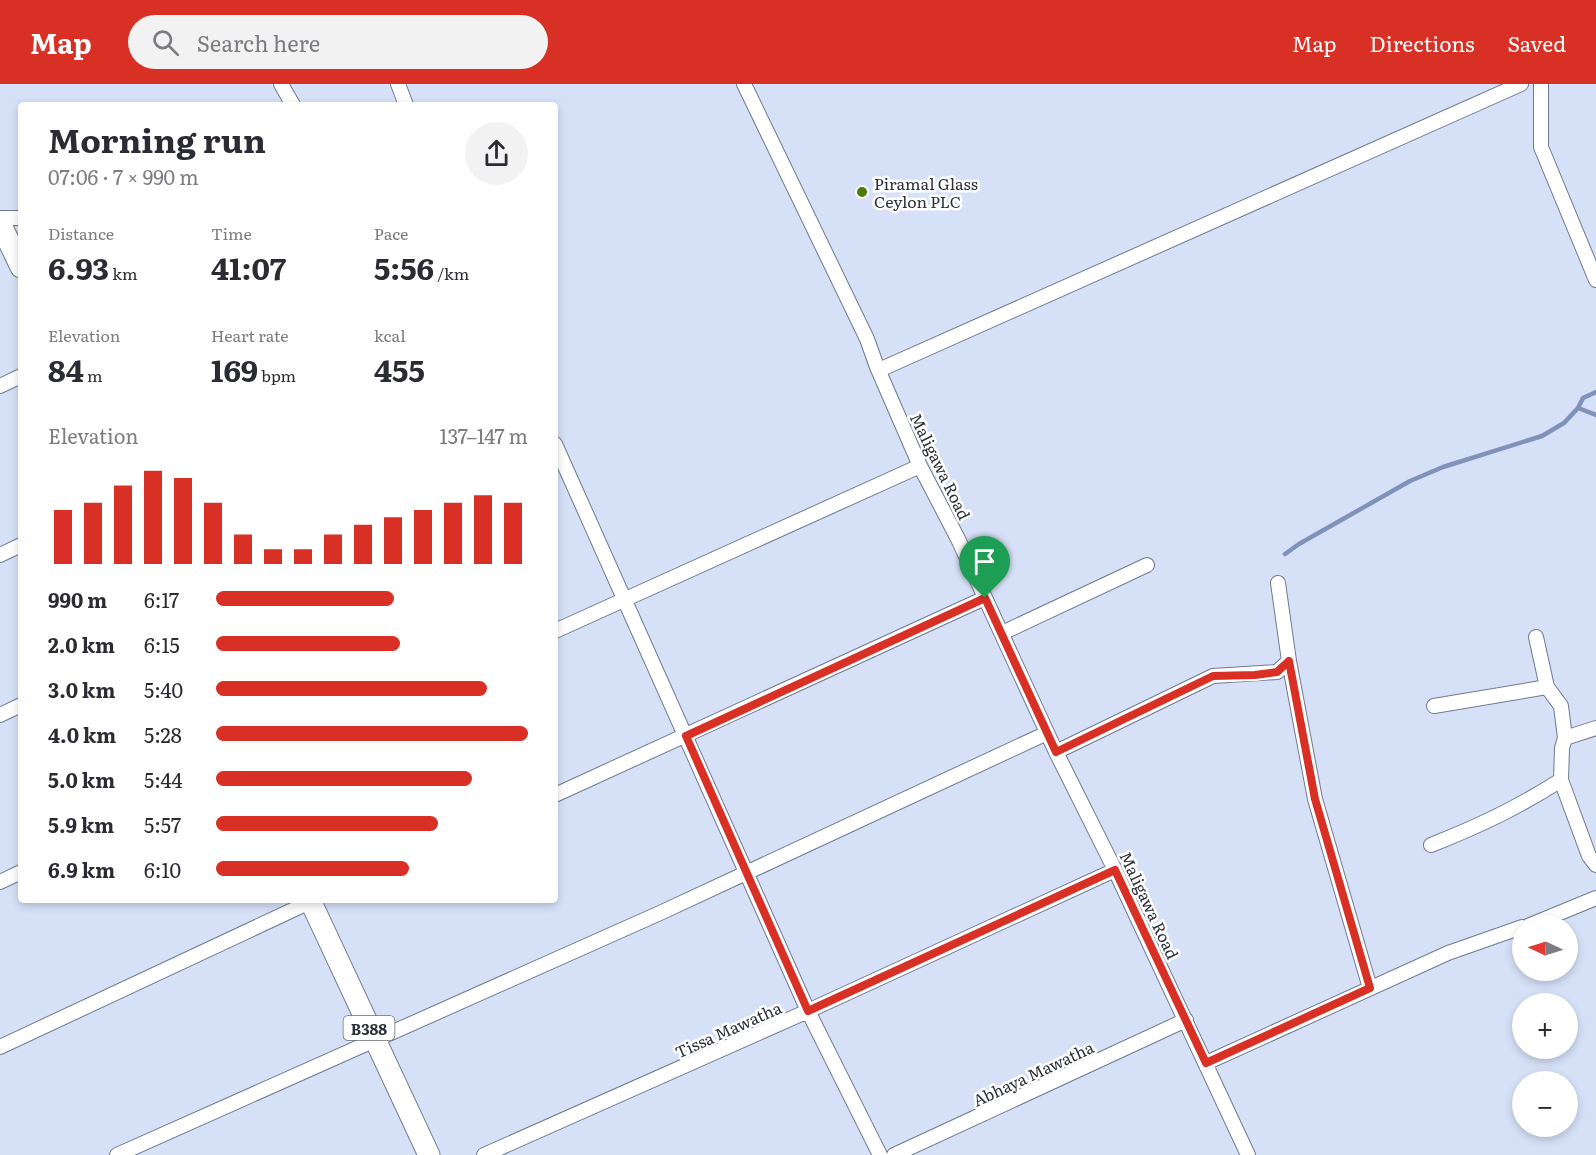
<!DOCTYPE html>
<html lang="en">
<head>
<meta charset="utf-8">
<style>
  :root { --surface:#fff; --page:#f2f2f3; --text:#2b2b33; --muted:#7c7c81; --accent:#d93025 }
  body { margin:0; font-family:Literata,serif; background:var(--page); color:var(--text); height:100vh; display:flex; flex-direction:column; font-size:22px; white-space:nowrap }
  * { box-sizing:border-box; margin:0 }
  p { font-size:20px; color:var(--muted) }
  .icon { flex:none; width:33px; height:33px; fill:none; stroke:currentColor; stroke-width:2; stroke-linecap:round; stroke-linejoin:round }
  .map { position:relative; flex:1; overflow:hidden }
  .side { position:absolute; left:18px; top:18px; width:540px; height:801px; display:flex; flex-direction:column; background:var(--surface); border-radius:6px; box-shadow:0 3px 9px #0003 }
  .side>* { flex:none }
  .needle { width:39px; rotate:274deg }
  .tools { position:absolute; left:1512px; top:831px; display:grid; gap:12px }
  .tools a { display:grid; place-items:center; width:66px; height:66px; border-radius:50%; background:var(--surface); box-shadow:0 3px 9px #0003; font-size:30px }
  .pin { position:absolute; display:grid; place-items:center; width:51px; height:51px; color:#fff; margin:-62px -26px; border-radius:50% 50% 50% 0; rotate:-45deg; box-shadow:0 0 6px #0007 }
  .pin .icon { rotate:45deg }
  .round { display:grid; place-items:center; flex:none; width:63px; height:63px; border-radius:32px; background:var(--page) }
  .overview { display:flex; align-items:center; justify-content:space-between; height:102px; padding:0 30px }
  h1 { font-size:33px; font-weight:700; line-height:45px }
  .stats { display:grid; grid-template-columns:repeat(3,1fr); gap:9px; height:102px; padding:6px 30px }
  .stats div { display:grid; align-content:center }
  .stats b { font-size:30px; font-weight:700 }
  .stats small { font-size:16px; font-weight:400 }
  .stats p { font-size:16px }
  .chart { height:168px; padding:12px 30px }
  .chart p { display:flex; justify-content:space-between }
  .chart svg { width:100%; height:108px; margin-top:6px; stroke:var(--accent); stroke-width:6 }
  ul { padding:0 30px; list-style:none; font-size:20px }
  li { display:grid; grid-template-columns:96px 72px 1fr; align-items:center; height:45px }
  li i { height:15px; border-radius:8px; background:var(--accent) }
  header { display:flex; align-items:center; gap:36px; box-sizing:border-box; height:84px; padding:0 30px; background:var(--accent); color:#fff }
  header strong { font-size:28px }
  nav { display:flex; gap:33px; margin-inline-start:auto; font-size:21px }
  .search { width:420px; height:54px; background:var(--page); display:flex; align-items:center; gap:15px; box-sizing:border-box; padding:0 21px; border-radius:33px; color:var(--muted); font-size:22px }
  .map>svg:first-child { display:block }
</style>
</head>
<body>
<header>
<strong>Map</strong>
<div class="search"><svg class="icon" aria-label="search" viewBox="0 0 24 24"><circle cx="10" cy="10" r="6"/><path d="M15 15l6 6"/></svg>Search here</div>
<nav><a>Map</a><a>Directions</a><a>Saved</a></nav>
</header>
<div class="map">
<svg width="1596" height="1071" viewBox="0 0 1596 1071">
  <rect width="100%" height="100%" fill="#d6e1f8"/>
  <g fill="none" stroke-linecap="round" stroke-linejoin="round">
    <path stroke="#8091ba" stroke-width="4.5" d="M 1596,308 L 1583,314 L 1578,324 L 1596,331
      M 1285,470 L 1299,460 L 1410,397 L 1443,383 L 1542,352 L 1564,339 L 1578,324"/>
    <defs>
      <path id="minor" d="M 281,0 L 293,21
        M 398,0 L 406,21
        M 744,0 L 867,255 L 877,283 L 920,382 L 958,455 L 1056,668 L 1115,786 L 1248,1071
        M 1541,0 L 1541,63 L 1596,196
        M 0,134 L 21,134
        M 879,286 L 1521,0
        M 0,302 L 21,292
        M 555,360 L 808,927 L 880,1071
        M 0,471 L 21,461
        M 1278,499 L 1289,577 L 1315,715 L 1370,904
        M 555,547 L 920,382
        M 1002,549 L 1147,481
        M 1536,553 L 1547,603 L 1561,622 L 1565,654
        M 1434,622 L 1547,603
        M 0,631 L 21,621
        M 1596,644 L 1565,654 L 1562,664 L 1561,696 L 1589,772 L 1596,781
        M 1056,668 L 1213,592 L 1277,588 L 1289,577
        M 555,711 L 985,514
        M 1431,761 C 1479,742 1517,724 1561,696
        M 0,798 L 21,788
        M 1528,842 L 1596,814
        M 0,963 L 314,816
        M 1206,979 L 1448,869 L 1522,843
        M 117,1071 L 660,829 L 1047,649
        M 484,1071 L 808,927 L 1115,786
        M 894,1071 L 1186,936"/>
      <path id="primary" d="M 0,139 L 21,183
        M 310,816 L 429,1071"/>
    </defs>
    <use href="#minor" stroke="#70798e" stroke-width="16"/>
    <use href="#primary" stroke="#70798e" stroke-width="23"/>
    <use href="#minor" stroke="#fff" stroke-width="14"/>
    <use href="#primary" stroke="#fff" stroke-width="21"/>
  </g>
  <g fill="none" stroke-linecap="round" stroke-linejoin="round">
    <defs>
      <path id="route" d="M 985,514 L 1056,668 L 1213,592 L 1255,591 L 1277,588 L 1289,577 L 1315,715 L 1370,904 L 1206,979 L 1115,786 L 808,927 L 686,652 Z"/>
    </defs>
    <use href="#route" stroke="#fff" stroke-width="12"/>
    <use href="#route" stroke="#d93025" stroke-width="8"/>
  </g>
  <circle fill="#4c7b03" stroke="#fff" stroke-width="2" cx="862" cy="108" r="6"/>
  <g text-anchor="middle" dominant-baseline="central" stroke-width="5" stroke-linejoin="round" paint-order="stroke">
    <rect fill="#fff" stroke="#6b6e74" stroke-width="1.5" x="343.5" y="932" width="51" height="24" rx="4.5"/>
    <g font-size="15" font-weight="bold" fill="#2c3038">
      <text x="369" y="944">B388</text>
    </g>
    <g font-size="16" fill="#2c3038" stroke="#fff" text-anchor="start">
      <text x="874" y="99">Piramal Glass<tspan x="874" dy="18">Ceylon PLC</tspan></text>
    </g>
    <g font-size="16" fill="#2c3038" stroke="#fff">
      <text transform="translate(941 382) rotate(64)">Maligawa Road</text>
      <text transform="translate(1150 821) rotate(65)">Maligawa Road</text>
      <text transform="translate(728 945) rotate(-24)">Tissa Mawatha</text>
      <text transform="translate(1033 989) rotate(-25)">Abhaya Mawatha</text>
    </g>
  </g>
</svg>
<div class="tools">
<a><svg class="needle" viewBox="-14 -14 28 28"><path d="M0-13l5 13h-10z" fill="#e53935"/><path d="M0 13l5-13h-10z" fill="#7c7c81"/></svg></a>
<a>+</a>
<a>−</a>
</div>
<div class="pin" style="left:985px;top:514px;background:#1e9e55"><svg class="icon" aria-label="arrive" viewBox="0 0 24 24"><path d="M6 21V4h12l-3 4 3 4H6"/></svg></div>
<section class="side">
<div class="overview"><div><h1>Morning run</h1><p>07:06 · 7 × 990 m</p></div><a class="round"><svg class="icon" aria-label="share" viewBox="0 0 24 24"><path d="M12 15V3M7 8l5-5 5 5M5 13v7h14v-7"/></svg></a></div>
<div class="stats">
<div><p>Distance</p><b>6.93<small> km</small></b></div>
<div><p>Time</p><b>41:07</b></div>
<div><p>Pace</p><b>5:56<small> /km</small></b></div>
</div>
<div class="stats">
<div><p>Elevation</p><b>84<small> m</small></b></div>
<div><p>Heart rate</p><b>169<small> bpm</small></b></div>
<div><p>kcal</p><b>455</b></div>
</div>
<div class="chart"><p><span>Elevation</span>137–147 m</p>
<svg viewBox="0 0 160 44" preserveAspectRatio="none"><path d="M5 44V22M15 44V19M25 44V12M35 44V6M45 44V9M55 44V19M65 44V32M75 44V38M85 44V38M95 44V32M105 44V28M115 44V25M125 44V22M135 44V19M145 44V16M155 44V19"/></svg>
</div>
<ul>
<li><b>990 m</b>6:17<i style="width:57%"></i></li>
<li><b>2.0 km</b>6:15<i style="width:59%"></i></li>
<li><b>3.0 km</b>5:40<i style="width:87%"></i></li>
<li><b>4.0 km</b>5:28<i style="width:100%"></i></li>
<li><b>5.0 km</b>5:44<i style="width:82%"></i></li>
<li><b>5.9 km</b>5:57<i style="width:71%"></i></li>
<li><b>6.9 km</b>6:10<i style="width:62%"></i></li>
</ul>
</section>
</div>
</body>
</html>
